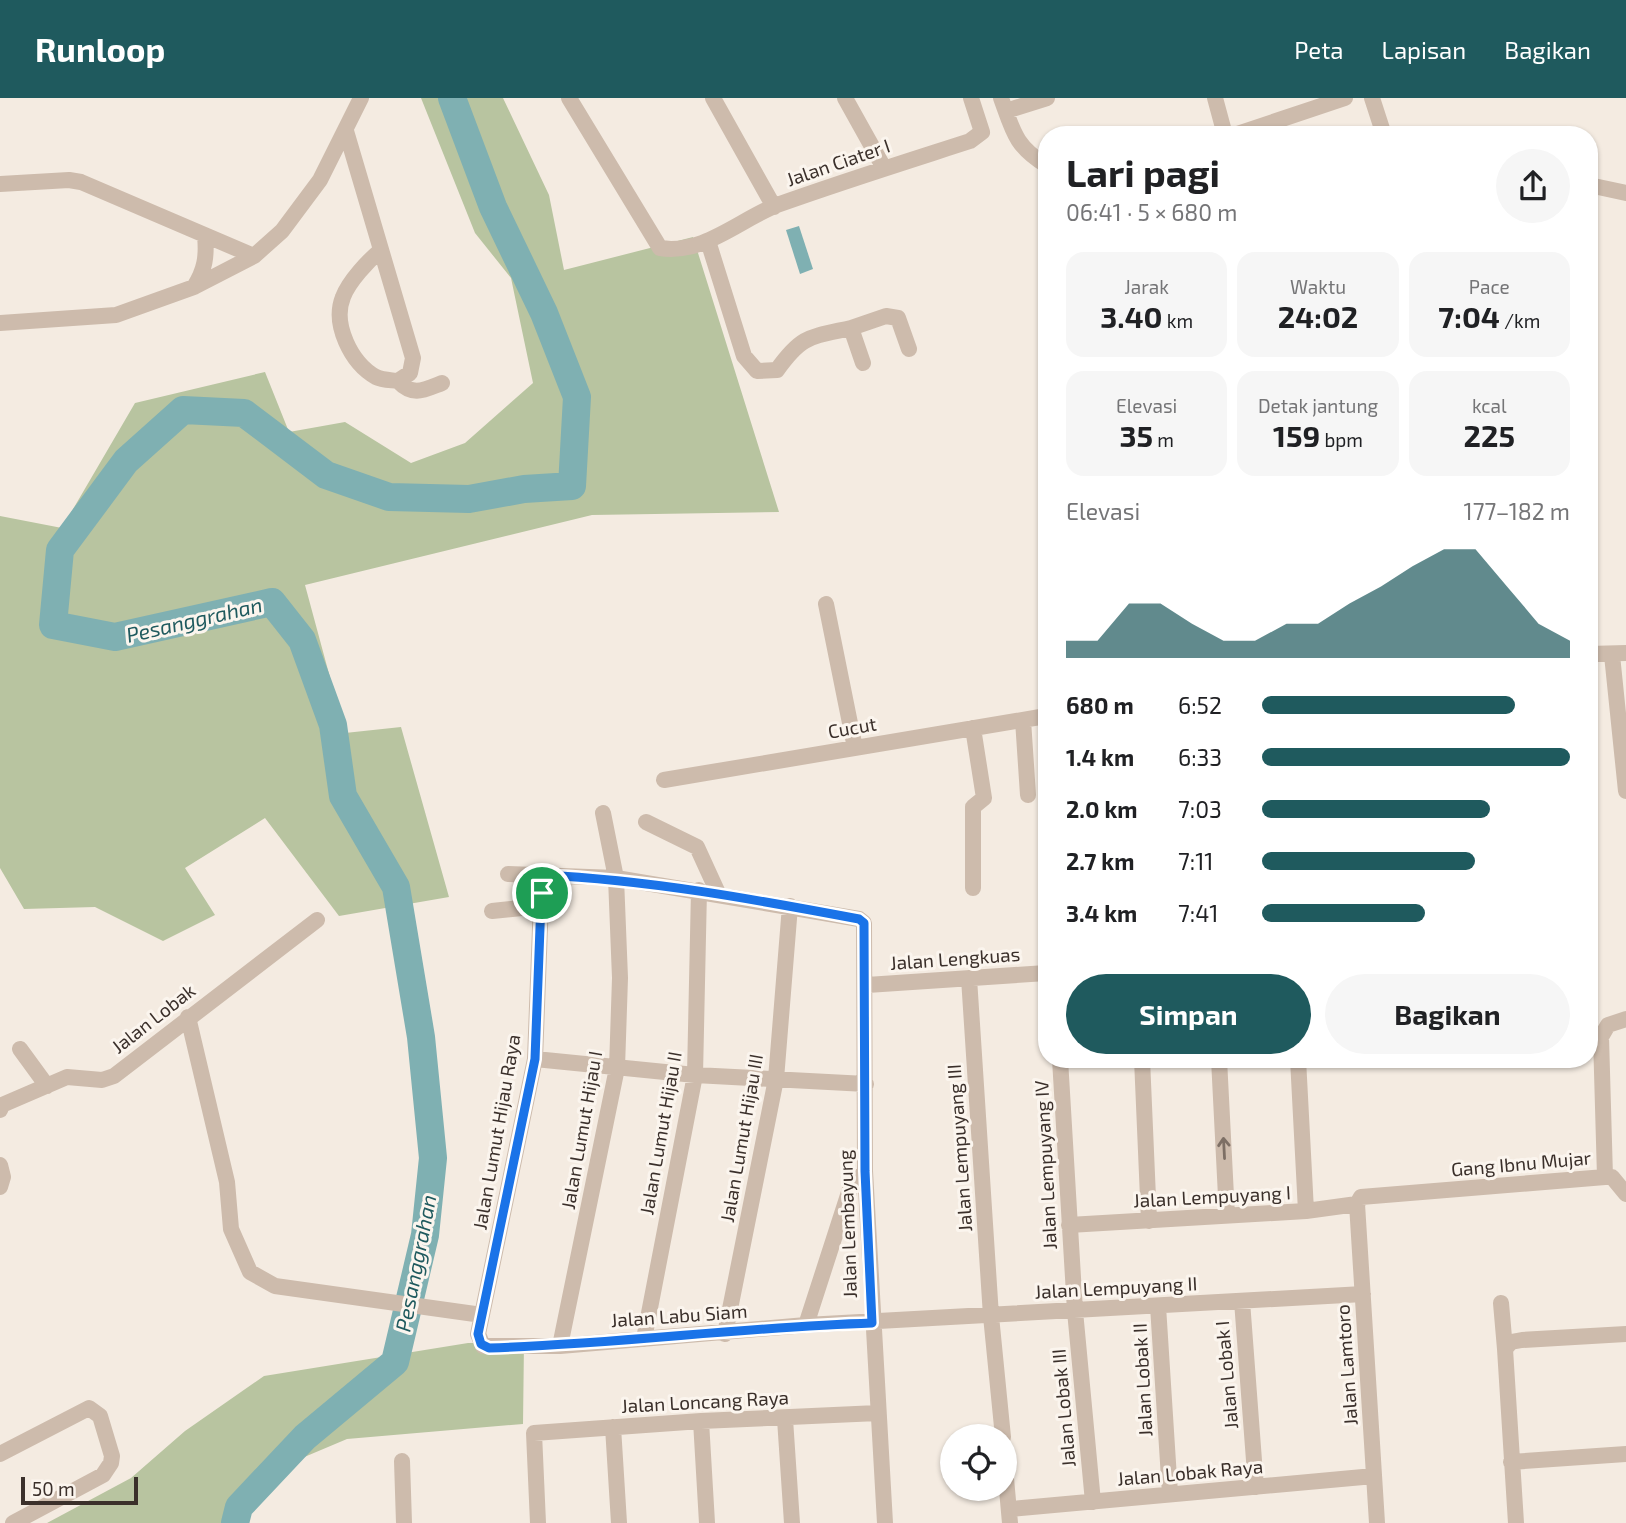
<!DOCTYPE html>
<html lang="id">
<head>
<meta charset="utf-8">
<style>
  :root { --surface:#fff; --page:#f6f6f6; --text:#202124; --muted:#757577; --accent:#1f5a5e }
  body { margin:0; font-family:"Exo 2",sans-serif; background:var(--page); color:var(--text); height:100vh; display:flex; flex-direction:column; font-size:26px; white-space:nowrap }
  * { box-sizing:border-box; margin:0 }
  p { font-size:23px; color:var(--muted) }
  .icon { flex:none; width:38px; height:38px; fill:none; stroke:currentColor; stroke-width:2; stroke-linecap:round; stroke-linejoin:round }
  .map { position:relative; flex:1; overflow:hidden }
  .panel { position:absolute; left:1038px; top:28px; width:560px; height:942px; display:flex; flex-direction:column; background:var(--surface); border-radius:28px; box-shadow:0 2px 5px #0004 }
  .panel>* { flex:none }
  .buttons { position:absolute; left:940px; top:1326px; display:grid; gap:14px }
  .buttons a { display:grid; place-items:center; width:77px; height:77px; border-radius:50%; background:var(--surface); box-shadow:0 2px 5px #0004; font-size:35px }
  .scale { position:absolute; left:21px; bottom:18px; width:117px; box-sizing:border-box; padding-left:7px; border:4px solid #3b302b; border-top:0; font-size:19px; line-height:24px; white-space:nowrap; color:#3b302b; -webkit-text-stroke:5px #fbf5ee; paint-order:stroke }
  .pin { position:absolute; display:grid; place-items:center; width:60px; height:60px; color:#fff; margin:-30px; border:4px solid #fff; border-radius:50%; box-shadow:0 2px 7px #0007 }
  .round { display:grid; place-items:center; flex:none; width:74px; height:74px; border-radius:37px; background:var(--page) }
  .summary { display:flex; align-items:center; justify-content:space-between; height:119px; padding:0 28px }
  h1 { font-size:38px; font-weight:700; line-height:52px }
  .figures { display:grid; grid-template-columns:repeat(3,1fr); gap:10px; height:119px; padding:7px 28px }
  .figures div { display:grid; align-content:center; border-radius:18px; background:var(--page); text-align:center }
  .figures b { font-size:30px; font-weight:700 }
  .figures small { font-size:19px; font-weight:400 }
  .figures p { font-size:19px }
  .chart { height:196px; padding:14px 28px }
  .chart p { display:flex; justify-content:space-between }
  .chart svg { width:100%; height:126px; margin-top:7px; fill:var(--accent); opacity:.7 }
  .primary-button { display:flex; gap:14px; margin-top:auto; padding:14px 28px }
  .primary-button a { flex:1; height:80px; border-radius:42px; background:var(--accent); color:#fff; font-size:28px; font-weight:700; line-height:80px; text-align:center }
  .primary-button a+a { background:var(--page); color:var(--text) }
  ul { padding:0 28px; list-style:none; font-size:23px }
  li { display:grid; grid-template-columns:112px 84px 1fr; align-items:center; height:52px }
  li i { height:18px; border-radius:9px; background:var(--accent) }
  header { display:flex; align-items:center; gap:42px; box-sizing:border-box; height:98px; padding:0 35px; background:var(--accent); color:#fff }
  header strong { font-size:33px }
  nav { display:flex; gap:38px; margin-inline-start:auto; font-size:24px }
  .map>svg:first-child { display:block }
</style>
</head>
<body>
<header>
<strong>Runloop</strong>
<nav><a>Peta</a><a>Lapisan</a><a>Bagikan</a></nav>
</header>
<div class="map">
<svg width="1626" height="1425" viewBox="0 0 1626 1425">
  <rect width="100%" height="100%" fill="#f4ebe1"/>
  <path fill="#b8c4a0" d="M 421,0 L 503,0 L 549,97 L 564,172 L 693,139 L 779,414 L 592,417 L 305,487 L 345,635 L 401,629 L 449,799 L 339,818 L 265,720 L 185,770 L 215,817 L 163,843 L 95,809 L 24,811 L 0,770 L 0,418 L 62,430 L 135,305 L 265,274 L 289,334 L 345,324 L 411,365 L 465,345 L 533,285 L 511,180 L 475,135 Z
    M 524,1244 L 523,1326 L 347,1341 L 250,1382 L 222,1425 L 47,1425 L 131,1380 L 185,1333 L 264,1278 L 468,1245 Z"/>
  <path fill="#7fb0b2" d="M 799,128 L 813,171 L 800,176 L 786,132 Z"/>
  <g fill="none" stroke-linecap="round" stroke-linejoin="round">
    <path stroke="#7fb0b2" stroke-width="28" d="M 235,1425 L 239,1409 L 305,1339 L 395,1264 L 425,1137 L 433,1060 L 421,939 L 396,789 L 343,698 L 333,627 L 302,542 L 272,504 L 115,539 L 53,527 L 60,452 L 126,363 L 183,312 L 244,315 L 326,377 L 389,399 L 469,401 L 524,391 L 572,388 L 577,299 L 544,215 L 493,109 L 452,0"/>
    <path stroke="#cdbbac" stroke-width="16" d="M 569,0 L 660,150 C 703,157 739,122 777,107 C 841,84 905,64 970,43 L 982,34 L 971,0
      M 713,0 L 774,109
      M 845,0 L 884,70
      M 1001,0 C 1013,33 1015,48 1046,67
      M 1215,0 L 1225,37
      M 1372,0 L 1384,37
      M 1006,13 L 1047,0
      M 346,33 L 413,260 L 410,275 L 398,283 C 391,282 382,282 376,279 C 351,265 332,226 343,199 C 349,183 368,163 381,152
      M 1234,37 L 1345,0
      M 0,86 L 69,82 L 81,84 L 254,158
      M 1589,87 L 1626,95
      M 708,143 L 744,258 L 757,273 L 777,272 C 802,237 810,239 851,230 L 863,265
      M 194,189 C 205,172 207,158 205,138
      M 0,225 L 116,217 L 194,189 L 254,158 L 282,133 L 320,82 L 361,0
      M 851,230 L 886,218 L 898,220 L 909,251
      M 398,283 C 413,299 424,292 442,285
      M 826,506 L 855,650
      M 1589,556 L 1626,555
      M 1612,557 L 1626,693
      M 1023,622 L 1028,697
      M 973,630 L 984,700 L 973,709 L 973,790
      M 664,682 L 1046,618
      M 646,724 L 697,749 L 718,795
      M 508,776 L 616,780 L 859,821 L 864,825 L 865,1073 L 885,1425
      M 542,777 L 535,961 L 478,1236 L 483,1248 L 560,1248 L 806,1227 L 1363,1196
      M 492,813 L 541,808
      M 969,880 L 991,1218 L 1003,1339
      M 867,887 L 1046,875
      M 188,919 L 227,1084 L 231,1131 L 250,1174 L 275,1188 L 482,1217
      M 20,951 L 47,988
      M 535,961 L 695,977 L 866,986
      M 1060,961 L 1075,1213 L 1093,1404
      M 1142,961 L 1149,1123
      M 1219,961 L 1227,1118
      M 1298,961 L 1306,1113
      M 0,1012 L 2,1007 L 67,979 L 102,982 L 114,978 L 317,822
      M 0,1067 L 3,1079 L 0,1089
      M 1605,1079 L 1612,1079 L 1626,1096
      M 1357,1106 L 1361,1099 L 1605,1079 L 1601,939 L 1608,927 L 1626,921
      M 1357,1106 L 1377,1425
      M 1069,1127 L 1306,1113 L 1357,1106
      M 1242,1203 L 1256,1389
      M 1501,1205 L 1505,1251
      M 1158,1208 L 1170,1396
      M 806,1227 L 850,1091 L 865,1073
      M 725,1236 L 776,981 L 790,808
      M 644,1241 L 695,977 L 699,792
      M 560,1248 L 617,970 L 620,880 L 616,780 L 603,715
      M 785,1321 L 792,1425
      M 701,1323 L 707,1425
      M 613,1329 L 619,1425
      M 0,1356 L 89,1310 L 100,1318 L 112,1358 L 111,1365 L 103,1377 L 13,1425
      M 1004,1358 L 1010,1425
      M 402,1363 L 404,1425
      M 1511,1364 L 1626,1356
      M 1010,1411 L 1374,1378
      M 538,1425 L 534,1335 L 701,1323 L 878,1315
      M 1516,1425 L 1505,1251 L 1511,1244 L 1522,1242 L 1626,1236"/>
  </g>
  <defs><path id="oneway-shaft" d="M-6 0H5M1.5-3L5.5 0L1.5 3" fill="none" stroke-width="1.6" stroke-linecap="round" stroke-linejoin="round" transform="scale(1.75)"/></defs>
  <use stroke="#7d6f65" href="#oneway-shaft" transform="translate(1224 1050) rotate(-93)"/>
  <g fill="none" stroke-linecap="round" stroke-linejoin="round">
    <defs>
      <path id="route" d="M 542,777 C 649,782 753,801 859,821 L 864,825 L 865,1073 L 872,1225 C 744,1229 617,1246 489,1250 L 481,1246 L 478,1236 L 535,961 Z"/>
    </defs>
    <use href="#route" stroke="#fff" stroke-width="14"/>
    <use href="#route" stroke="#1a73e8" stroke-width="9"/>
  </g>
  <g text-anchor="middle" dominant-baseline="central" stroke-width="6" stroke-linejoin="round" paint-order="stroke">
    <g font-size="19" fill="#3b302b" stroke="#fbf5ee">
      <text transform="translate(838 64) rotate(-19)">Jalan Ciater I</text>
      <text transform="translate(852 629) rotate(-10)">Cucut</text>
      <text transform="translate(955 860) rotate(-4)">Jalan Lengkuas</text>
      <text transform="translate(153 920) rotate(-38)">Jalan Lobak</text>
      <text transform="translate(581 1032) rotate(-80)">Jalan Lumut Hijau I</text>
      <text transform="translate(496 1034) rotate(-80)">Jalan Lumut Hijau Raya</text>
      <text transform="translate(660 1035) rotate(-80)">Jalan Lumut Hijau II</text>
      <text transform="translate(741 1040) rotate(-80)">Jalan Lumut Hijau III</text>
      <text transform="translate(959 1050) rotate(-94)">Jalan Lempuyang III</text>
      <text transform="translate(1521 1065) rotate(-5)">Gang Ibnu Mujar</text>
      <text transform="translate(1045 1067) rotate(-93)">Jalan Lempuyang IV</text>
      <text transform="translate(1212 1098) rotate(-3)">Jalan Lempuyang I</text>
      <text transform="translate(847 1126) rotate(-92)">Jalan Lembayung</text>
      <text transform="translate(1116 1189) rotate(-3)">Jalan Lempuyang II</text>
      <text transform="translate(679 1217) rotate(-4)">Jalan Labu Siam</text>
      <text transform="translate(1346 1267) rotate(-94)">Jalan Lamtoro</text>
      <text transform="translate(1226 1277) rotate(-95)">Jalan Lobak I</text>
      <text transform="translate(1142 1282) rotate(-93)">Jalan Lobak II</text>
      <text transform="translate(705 1303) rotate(-3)">Jalan Loncang Raya</text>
      <text transform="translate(1063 1310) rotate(-95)">Jalan Lobak III</text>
      <text transform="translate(1190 1374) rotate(-5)">Jalan Lobak Raya</text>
    </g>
    <g font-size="21" font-style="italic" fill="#1f5a5e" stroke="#fbf5ee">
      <text transform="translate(194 521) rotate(-13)">Pesanggrahan</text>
      <text transform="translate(415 1165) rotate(-79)">Pesanggrahan</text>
    </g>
  </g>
</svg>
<div class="buttons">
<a><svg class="icon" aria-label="locate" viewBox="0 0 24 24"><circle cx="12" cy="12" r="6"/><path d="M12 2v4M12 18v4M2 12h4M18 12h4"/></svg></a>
</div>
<div class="scale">50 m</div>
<div class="pin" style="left:542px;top:795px;background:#1e9e55"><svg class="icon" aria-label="arrive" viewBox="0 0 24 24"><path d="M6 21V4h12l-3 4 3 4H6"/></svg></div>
<section class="panel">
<div class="summary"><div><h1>Lari pagi</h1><p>06:41 · 5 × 680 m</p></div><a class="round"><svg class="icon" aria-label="share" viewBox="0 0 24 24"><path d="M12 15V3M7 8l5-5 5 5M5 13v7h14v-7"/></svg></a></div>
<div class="figures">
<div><p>Jarak</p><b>3.40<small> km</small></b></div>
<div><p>Waktu</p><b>24:02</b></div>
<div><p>Pace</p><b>7:04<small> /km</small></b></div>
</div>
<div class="figures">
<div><p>Elevasi</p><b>35<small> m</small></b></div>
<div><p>Detak jantung</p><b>159<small> bpm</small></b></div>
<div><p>kcal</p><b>225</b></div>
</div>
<div class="chart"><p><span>Elevasi</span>177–182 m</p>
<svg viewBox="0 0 160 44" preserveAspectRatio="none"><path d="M0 44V38L10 38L20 25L30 25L40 32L50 38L60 38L70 32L80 32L90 25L100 19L110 12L120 6L130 6L140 19L150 32L160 38V44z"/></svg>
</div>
<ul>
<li><b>680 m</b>6:52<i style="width:82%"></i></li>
<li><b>1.4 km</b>6:33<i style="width:100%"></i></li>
<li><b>2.0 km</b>7:03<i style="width:74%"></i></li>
<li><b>2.7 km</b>7:11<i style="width:69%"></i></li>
<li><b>3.4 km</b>7:41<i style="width:53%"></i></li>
</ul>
<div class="primary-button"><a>Simpan</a><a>Bagikan</a></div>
</section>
</div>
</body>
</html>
